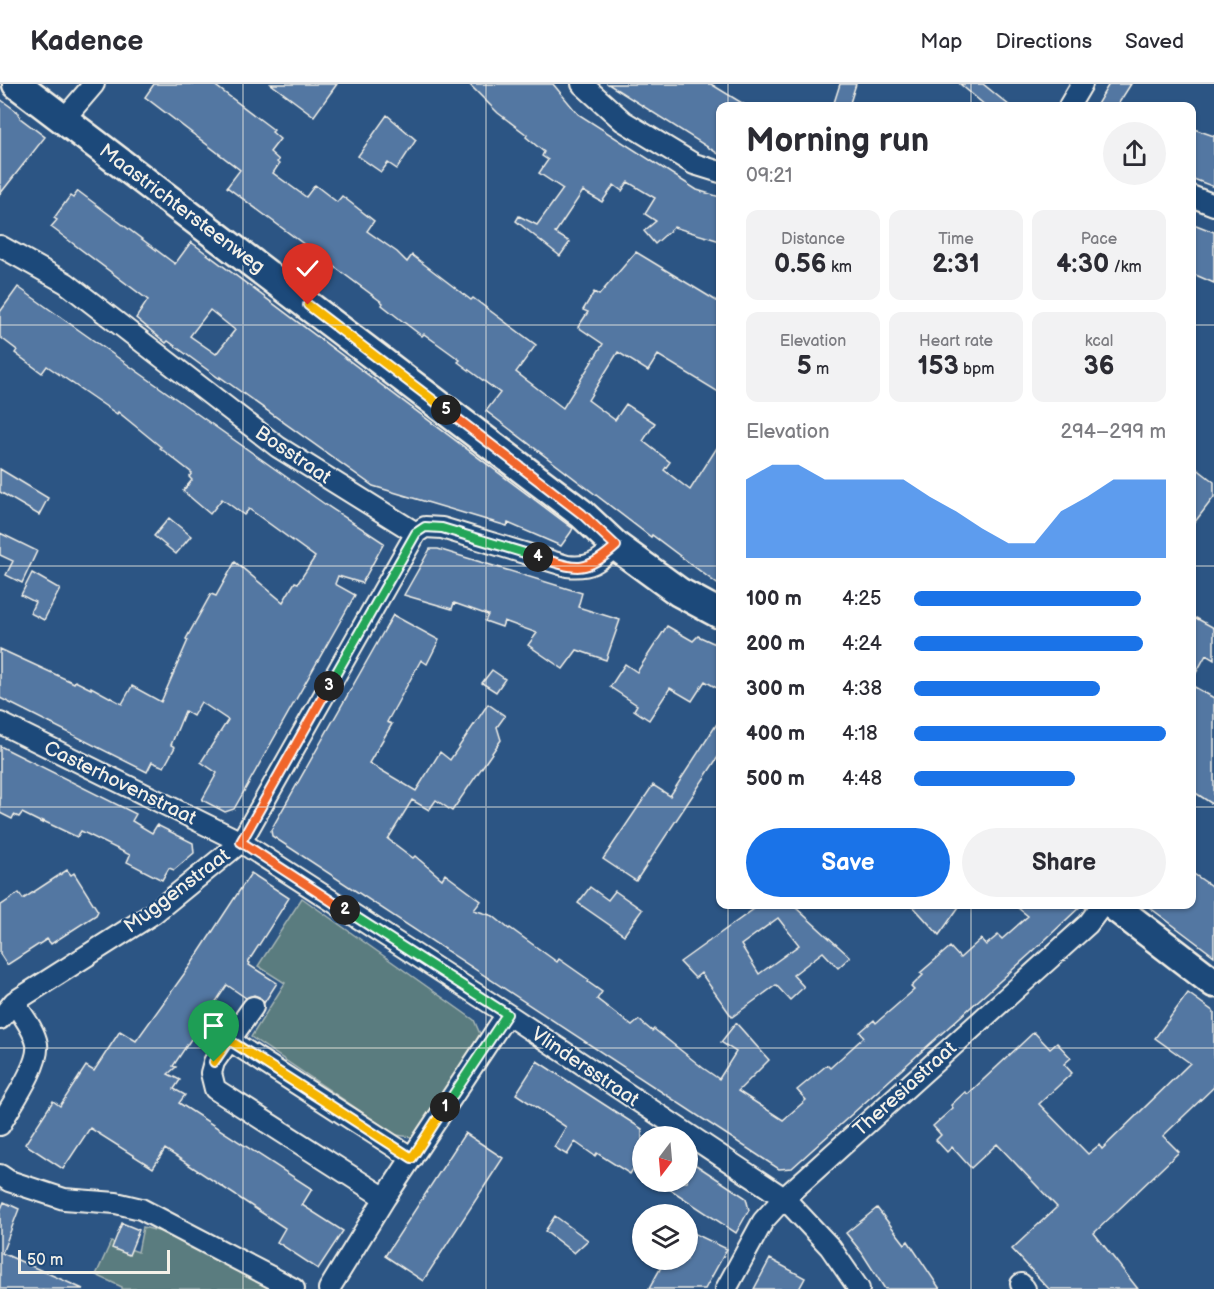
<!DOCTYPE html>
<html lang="en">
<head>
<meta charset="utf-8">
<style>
  :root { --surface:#fff; --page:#f2f2f3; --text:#2b2b33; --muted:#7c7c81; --line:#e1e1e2; --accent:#1a73e8 }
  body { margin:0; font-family:"Balsamiq Sans",sans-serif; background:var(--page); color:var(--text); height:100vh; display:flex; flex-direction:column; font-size:22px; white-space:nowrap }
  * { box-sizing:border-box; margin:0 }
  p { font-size:20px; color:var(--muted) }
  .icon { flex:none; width:33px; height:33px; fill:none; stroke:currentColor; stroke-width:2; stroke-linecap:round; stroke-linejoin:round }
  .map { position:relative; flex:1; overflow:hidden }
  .panel { position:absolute; left:716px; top:18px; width:480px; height:807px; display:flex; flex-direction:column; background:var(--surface); border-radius:12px; box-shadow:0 2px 4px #0004 }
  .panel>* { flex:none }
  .needle { width:39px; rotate:196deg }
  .controls { position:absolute; left:632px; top:1042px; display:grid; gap:12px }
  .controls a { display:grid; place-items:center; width:66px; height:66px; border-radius:50%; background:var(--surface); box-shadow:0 2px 4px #0004; font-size:30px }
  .scale { position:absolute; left:18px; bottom:15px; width:152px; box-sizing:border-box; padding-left:6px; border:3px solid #f4f1e8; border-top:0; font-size:16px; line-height:21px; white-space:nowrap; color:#f4f1e8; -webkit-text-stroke:4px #1f4a7a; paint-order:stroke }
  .pin { position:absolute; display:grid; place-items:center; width:51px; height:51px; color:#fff; margin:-62px -26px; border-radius:50% 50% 50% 0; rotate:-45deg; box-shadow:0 0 6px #0007 }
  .pin .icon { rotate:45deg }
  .km { position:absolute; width:30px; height:30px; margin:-15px; border-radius:50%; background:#222; color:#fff; font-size:16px; line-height:30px; text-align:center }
  .round { display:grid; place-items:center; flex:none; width:63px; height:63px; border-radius:32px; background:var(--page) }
  .overview { display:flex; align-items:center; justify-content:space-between; height:102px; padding:0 30px }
  h1 { font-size:33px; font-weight:800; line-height:45px }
  .figures { display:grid; grid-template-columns:repeat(3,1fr); gap:9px; height:102px; padding:6px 30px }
  .figures div { display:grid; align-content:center; border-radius:12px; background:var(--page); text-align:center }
  .figures b { font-size:26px; font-weight:800 }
  .figures small { font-size:16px; font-weight:400 }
  .figures p { font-size:16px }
  .chart { height:168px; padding:12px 30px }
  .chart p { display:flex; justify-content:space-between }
  .chart svg { width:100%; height:108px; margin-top:6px; fill:var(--accent); opacity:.7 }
  .cta { display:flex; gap:12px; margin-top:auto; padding:12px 30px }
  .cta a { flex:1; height:69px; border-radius:36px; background:var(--accent); color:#fff; font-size:24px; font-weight:800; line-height:69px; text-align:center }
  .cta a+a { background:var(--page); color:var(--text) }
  ul { padding:0 30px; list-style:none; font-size:20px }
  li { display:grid; grid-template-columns:96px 72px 1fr; align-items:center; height:45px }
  li i { height:15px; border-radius:8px; background:var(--accent) }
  header { display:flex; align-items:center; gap:36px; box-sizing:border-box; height:84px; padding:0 30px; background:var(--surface); border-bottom:2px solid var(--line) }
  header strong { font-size:28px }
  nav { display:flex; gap:33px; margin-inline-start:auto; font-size:21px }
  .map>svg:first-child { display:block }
</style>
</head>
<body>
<header>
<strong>Kadence</strong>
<nav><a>Map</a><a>Directions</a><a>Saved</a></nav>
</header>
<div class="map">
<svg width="1214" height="1205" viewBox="0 0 1214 1205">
  <rect width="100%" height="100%" fill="#2c5584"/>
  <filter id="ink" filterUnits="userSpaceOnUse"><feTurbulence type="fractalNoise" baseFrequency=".0167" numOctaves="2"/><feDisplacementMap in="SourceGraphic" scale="12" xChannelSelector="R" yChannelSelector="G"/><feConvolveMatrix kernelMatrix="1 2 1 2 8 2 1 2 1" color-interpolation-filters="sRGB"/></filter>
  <g filter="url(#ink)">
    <path fill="#5a7b7f" stroke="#a7b6b4" stroke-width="1.5" d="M 302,814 L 474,936 L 480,950 L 422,1046 L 412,1053 L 396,1051 L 251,953 L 285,899 L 258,882 Z
      M 143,1143 L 162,1148 L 276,1205 L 122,1205 L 122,1203 L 96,1191 L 111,1158 L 138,1168 Z"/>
    <path fill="#5377a2" stroke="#f4f1e8" stroke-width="1.5" fill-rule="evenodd" d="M 154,0 L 213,0 L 274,46 L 272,48 L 280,55 L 270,68 L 279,76 L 277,78 L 279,80 L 273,89 L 306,113 L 315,101 L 337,118 L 342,112 L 374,137 L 367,147 L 397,168 L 407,178 L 412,171 L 471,216 L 473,214 L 536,261 L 516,288 L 563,324 L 603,260 L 578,243 L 588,228 L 583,226 L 594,208 L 599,211 L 636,168 L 720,219 L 720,309 L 658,271 L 648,287 L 618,268 L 588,316 L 615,336 L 626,320 L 655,339 L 643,357 L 670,378 L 664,386 L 690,406 L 720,359 L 720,502 L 652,451 L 651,453 L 486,327 L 500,309 L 458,278 L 460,276 L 424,250 L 422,252 L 401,236 L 382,221 L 383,219 L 227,103 L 240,86 L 145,13 Z
      M 271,0 L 337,0 L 314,32 Z
      M 469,0 L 553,0 L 578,30 L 697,106 L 720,113 L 720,157 L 674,143 L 655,160 L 644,147 L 656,137 L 645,130 L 655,114 L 628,98 L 622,107 L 614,101 L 602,118 L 583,107 L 555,149 L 570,158 L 560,172 L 516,137 L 519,132 L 537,141 L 563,105 L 539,89 L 548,76 L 542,72 L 544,68 L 526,53 L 527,51 L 498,29 Z
      M 608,0 L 711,0 L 747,22 L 720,22 L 720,71 Z
      M 840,0 L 856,0 L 849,22 L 833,22 Z
      M 960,0 L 983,0 L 1010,22 L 986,22 Z
      M 1109,0 L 1131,0 L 1117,22 L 1096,22 Z
      M 0,15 L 19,29 L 20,34 L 45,53 L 0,110 Z
      M 387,31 L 416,56 L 397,85 L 388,79 L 381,88 L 358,72 Z
      M 1191,44 L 1214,52 L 1214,103 L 1191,94 Z
      M 78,107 L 175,180 L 191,158 L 571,443 L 573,444 L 571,448 L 561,462 L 508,439 L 507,442 L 373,402 L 220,293 L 220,295 L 168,257 L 166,259 L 136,234 L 148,216 L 51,143 L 57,136 L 54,134 L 70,112 L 73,114 ZM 210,226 L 235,246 L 216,270 L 190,252 Z
      M 1191,139 L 1214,148 L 1214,199 L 1191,189 Z
      M 18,203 L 326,421 L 384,459 L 362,499 L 338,492 L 335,500 L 355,511 L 234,725 L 225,728 L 202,716 L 217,689 L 201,678 L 228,636 L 201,618 L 193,632 L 185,627 L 171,661 L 175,663 L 164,683 L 152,678 L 147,688 L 0,614 L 0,565 L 74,599 L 75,597 L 91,605 L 91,603 L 122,620 L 132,602 L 161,618 L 188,556 L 186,555 L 211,510 L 216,512 L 235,478 L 283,518 L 295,498 L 298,499 L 315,473 L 249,425 L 244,431 L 222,415 L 210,430 L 183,407 L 192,396 L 189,393 L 192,389 L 160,364 L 161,363 L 139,345 L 118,328 L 117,330 L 47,282 L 42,289 L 15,269 L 17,266 L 0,253 L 0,228 Z
      M 1191,380 L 1214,398 L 1214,413 L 1191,443 Z
      M 0,385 L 48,414 L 39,431 L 0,408 Z
      M 169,434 L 191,452 L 176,470 L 154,452 Z
      M 0,449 L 37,467 L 22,499 L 6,491 L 13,477 L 0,471 Z
      M 430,465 L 438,465 L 582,509 L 578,523 L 620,536 L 606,576 L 577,566 L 563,585 L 528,561 L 537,549 L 504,537 L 502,543 L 485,537 L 488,531 L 454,519 L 452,525 L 404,511 Z
      M 32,489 L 60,505 L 44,536 L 30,529 L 35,518 L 21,511 Z
      M 393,531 L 439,556 L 427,580 L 421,576 L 387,638 L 392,640 L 369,679 L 416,707 L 440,668 L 450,676 L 488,620 L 505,632 L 497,643 L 501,656 L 452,727 L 436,716 L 429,726 L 412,716 L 388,755 L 413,774 L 415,772 L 442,795 L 445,790 L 481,817 L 474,826 L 493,832 L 509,845 L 510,844 L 557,878 L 559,875 L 589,896 L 588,898 L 602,908 L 597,915 L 632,942 L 639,936 L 652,947 L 654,945 L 703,984 L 719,995 L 736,968 L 721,958 L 736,939 L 769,976 L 738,1007 L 783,1036 L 806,1016 L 797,1006 L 827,981 L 830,984 L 864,953 L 860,948 L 874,936 L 876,939 L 914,906 L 911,903 L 923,891 L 920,889 L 950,863 L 960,874 L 981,855 L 986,861 L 998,851 L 1002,855 L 1028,832 L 1013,820 L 1083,820 L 1030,870 L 792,1084 L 779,1085 L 272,752 L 271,746 Z
      M 1196,534 L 1214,544 L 1214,576 L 1206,571 L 1191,598 L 1191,543 Z
      M 667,542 L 693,557 L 698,552 L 720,562 L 720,606 L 705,597 L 692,617 L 670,604 L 649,636 L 634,626 L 637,621 L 610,603 L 625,580 L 637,588 Z
      M 492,586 L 505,595 L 496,608 L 482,599 Z
      M 1191,601 L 1214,614 L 1214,721 L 1191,706 Z
      M 720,635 L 720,670 L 636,797 L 603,775 L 653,701 L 670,712 Z
      M 0,662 L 136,730 L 132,737 L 152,749 L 157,741 L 193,759 L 194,769 L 174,786 L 169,784 L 162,796 L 127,778 L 130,771 L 81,747 L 77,753 L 41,736 L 44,740 L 22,729 L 19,733 L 14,731 L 12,735 L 0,729 Z
      M 67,786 L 71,791 L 74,789 L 98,827 L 96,831 L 51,860 L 47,855 L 7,881 L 0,870 L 0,822 L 19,809 L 23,815 Z
      M 1191,788 L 1214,804 L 1214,872 L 1145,820 L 1191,820 Z
      M 251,789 L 289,814 L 248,878 L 250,879 L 249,881 L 277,899 L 264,919 L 259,913 L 254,911 L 246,914 L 227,901 L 173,982 L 176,983 L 168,990 L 180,996 L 174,1005 L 185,1011 L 179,1019 L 312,1105 L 302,1121 L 343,1147 L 318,1185 L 277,1158 L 285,1144 L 165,1065 L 153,1084 L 90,1044 L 63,1085 L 25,1060 L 53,1017 L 60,1022 L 86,982 L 94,987 L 120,947 L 136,957 L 192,879 Z
      M 590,803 L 608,816 L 615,807 L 642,826 L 624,851 L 578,819 Z
      M 761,820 L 797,820 L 794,822 L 850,873 L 838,884 L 823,868 L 793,891 L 804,903 L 790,916 L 776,901 L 732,933 L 701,889 L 695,894 L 680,878 ZM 778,834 L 799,861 L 759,890 L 741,861 Z
      M 911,820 L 961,820 L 939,851 Z
      M 1188,909 L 1214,928 L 1214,1003 L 1163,1052 L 1179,1068 L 1094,1149 L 1138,1205 L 1049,1205 L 1012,1165 L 1057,1123 L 997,1060 L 971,1084 L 952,1063 L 947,1068 L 936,1056 L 941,1051 L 933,1042 L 953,1024 L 951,1021 L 965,1008 L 968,1010 L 1034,948 L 1050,965 L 1057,959 L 1071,974 L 1064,980 L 1072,989 L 1039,1020 L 1088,1070 L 1099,1061 L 1102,1065 L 1190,979 L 1155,954 Z
      M 537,977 L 642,1045 L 642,1087 L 635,1082 L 630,1090 L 597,1069 L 595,1072 L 575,1058 L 567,1071 L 554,1063 L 566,1043 L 516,1010 Z
      M 465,1049 L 503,1074 L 423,1197 L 385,1172 Z
      M 687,1075 L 746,1114 L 749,1126 L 736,1149 L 659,1098 L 687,1098 Z
      M 4,1118 L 19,1125 L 2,1169 L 83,1205 L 0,1205 L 0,1127 Z
      M 877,1124 L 905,1160 L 908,1157 L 940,1205 L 885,1205 L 862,1169 L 846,1149 Z
      M 555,1132 L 588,1156 L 574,1169 L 545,1147 Z
      M 122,1139 L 139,1146 L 129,1171 L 112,1164 Z
      M 687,1146 L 727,1165 L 705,1205 L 649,1205 L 665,1176 L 687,1176 Z
      M 770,1175 L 805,1194 L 799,1205 L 754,1205 Z"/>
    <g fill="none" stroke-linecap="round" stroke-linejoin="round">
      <defs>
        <path id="street" d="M 582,0 L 623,37 L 694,80 L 720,88
          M 1069,22 L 1082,0
          M 64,35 L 94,0
          M 1191,112 L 1214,121
          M 0,162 L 66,199 L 278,363 L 416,449
          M 0,639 L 241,758 L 507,930 L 784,1114 L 830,1163 L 859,1205
          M 253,923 L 214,978 L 211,989 L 215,1005 L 385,1114
          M 0,935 L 14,918 L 154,829 L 241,758 L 416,449 L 425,443 L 442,444 L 567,482 C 591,485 599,477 616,462
          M 229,956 L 412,1074
          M 0,1041 C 11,1021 40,981 37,960 C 34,945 22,931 14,918
          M 0,1091 L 9,1097 L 64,1115 L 116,1119 L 141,1125 L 294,1205
          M 1021,1200 L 1025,1205
          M 329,1205 L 385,1114 L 507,930
          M 726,1205 L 763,1137 L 784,1114 L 1088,840 L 1103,820"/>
        <path id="secondary" d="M 17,0 L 582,430 L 616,462 L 679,508 L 720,530
          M 1111,820 L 1214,899"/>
      </defs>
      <use href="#street" stroke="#f4f1e8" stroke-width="24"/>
      <use href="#secondary" stroke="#f4f1e8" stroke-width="33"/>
      <use href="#street" stroke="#1f4a7a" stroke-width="20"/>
      <use href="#secondary" stroke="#1f4a7a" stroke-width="28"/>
    </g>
  </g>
  <g fill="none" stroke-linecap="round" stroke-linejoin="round" filter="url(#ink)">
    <defs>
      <path id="split-1" d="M 214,978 L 229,956 L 412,1074 L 445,1023"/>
      <path id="split-2" d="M 345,826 L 507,930 L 445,1023"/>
      <path id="split-3" d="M 329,602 L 241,758 L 345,826"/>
      <path id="split-4" d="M 329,602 L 416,449 L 425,443 L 442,444 L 538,473"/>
      <path id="split-5" d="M 446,326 L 582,430 L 616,462 C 584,491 576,485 538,473"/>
      <path id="split-6" d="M 308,221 L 446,326"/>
    </defs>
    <use href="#split-1" stroke="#fff" stroke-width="12"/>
    <use href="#split-2" stroke="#fff" stroke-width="12"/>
    <use href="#split-3" stroke="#fff" stroke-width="12"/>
    <use href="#split-4" stroke="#fff" stroke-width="12"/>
    <use href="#split-5" stroke="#fff" stroke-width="12"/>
    <use href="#split-6" stroke="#fff" stroke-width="12"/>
    <use href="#split-1" stroke="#f5b400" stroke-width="8"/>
    <use href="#split-2" stroke="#22a559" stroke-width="8"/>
    <use href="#split-3" stroke="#f0652b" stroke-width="8"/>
    <use href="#split-4" stroke="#22a559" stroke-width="8"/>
    <use href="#split-5" stroke="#f0652b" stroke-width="8"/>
    <use href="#split-6" stroke="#f5b400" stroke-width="8"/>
  </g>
  <path fill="none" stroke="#f4f1e8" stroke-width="1.5" stroke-opacity="0.55" d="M 243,0 L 243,1205M 486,0 L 486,1205M 728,0 L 728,22M 971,0 L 971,22M 0,241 L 720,241M 1191,241 L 1214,241M 0,482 L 720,482M 1191,482 L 1214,482M 0,723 L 720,723M 1191,723 L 1214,723M 728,820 L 728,1205M 971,820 L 971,1205M 0,964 L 1214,964"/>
  <g text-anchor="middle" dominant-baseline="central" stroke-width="4.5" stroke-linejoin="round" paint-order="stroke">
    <g font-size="20" fill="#f4f1e8" stroke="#1f4a7a">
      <text transform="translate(182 125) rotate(37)">Maastrichtersteenweg</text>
      <text transform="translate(293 371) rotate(34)">Bosstraat</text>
      <text transform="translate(120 699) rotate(26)">Casterhovenstraat</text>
      <text transform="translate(177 807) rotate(-37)">Muggenstraat</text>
      <text transform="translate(585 983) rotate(34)">Vlindersstraat</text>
      <text transform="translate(905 1005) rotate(-42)">Theresiastraat</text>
    </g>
  </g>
</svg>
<div class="controls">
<a><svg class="needle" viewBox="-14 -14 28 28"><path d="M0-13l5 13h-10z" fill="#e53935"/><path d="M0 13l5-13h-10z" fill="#7c7c81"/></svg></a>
<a><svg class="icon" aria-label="layers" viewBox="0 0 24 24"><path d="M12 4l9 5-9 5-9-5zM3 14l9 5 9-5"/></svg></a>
</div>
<div class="scale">50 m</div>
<div class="pin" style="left:214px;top:978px;background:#1e9e55"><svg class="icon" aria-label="arrive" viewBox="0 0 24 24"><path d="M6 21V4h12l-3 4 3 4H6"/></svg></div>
<div class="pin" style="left:308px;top:221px;background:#d93025"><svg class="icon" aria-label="check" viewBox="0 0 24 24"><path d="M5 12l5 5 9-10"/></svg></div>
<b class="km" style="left:445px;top:1023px">1</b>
<b class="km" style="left:345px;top:826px">2</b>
<b class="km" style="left:329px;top:602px">3</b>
<b class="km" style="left:538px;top:473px">4</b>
<b class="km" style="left:446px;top:326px">5</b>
<section class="panel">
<div class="overview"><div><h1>Morning run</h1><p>09:21</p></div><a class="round"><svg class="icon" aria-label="share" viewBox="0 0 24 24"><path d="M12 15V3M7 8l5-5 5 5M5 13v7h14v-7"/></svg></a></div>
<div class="figures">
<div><p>Distance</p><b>0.56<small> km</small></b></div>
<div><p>Time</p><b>2:31</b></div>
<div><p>Pace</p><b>4:30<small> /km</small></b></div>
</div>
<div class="figures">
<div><p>Elevation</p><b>5<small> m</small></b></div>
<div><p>Heart rate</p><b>153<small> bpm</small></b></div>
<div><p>kcal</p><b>36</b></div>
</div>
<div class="chart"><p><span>Elevation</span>294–299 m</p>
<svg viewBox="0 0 160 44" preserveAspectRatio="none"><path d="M0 44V12L10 6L20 6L30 12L40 12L50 12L60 12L70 19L80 25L90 32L100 38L110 38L120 25L130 19L140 12L150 12L160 12V44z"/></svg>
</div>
<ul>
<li><b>100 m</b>4:25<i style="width:90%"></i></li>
<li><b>200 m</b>4:24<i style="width:91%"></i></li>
<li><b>300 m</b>4:38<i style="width:74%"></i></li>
<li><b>400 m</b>4:18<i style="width:100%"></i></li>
<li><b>500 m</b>4:48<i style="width:64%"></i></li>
</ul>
<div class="cta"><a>Save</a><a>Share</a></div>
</section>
</div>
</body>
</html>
